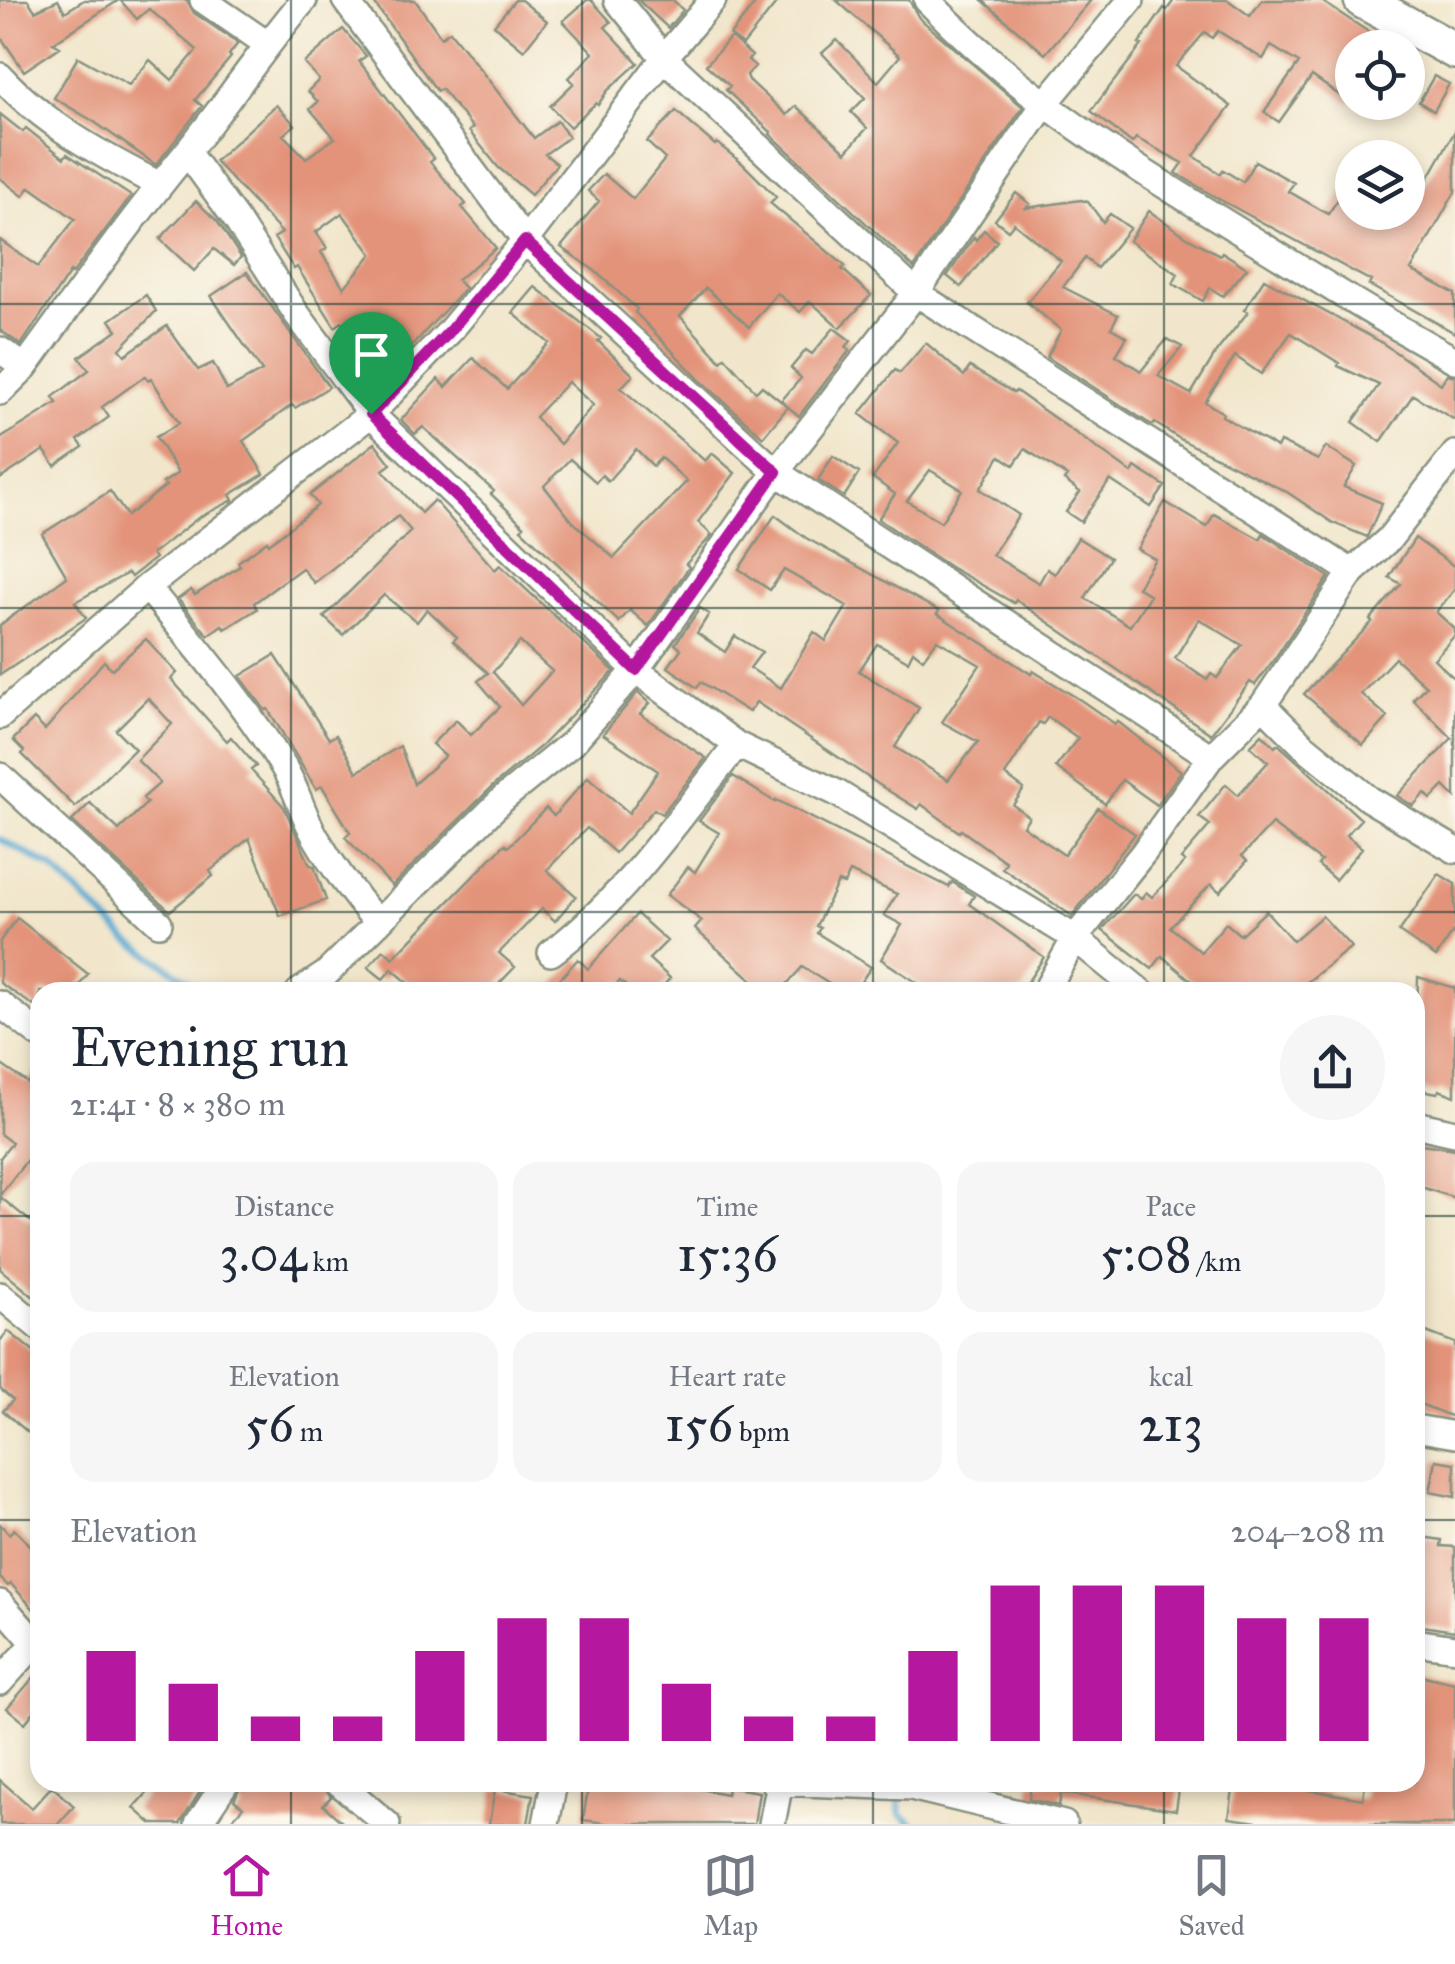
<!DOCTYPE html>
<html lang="en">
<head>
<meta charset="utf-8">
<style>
  :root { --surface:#fff; --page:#f6f6f7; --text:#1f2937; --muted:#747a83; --line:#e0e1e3; --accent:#b5179e }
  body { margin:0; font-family:"IM FELL Great Primer",serif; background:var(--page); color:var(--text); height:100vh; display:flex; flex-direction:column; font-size:38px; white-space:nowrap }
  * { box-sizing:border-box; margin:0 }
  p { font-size:32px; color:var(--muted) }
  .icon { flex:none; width:55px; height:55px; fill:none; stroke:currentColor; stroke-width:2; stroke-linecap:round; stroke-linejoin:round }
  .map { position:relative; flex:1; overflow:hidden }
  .sheet { position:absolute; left:30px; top:982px; width:1395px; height:810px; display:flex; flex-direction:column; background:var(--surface); border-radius:30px; box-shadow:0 5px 15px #0003 }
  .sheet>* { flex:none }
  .buttons { position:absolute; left:1335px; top:30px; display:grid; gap:20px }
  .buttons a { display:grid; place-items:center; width:90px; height:90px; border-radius:50%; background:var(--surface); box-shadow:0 5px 15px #0003; font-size:50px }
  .pin { position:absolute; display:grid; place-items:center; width:85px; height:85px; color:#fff; margin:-102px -42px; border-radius:50% 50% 50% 0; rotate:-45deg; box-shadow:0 0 10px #0007 }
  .pin .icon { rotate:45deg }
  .round { display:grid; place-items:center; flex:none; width:105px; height:105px; border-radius:52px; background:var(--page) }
  .summary { display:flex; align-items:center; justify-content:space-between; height:170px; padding:0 40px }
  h1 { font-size:55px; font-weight:600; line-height:75px }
  .stats { display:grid; grid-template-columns:repeat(3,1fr); gap:15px; height:170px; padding:10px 40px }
  .stats div { display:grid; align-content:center; border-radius:25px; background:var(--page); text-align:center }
  .stats b { font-size:50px; font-weight:600 }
  .stats small { font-size:28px; font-weight:400 }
  .stats p { font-size:28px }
  .chart { height:280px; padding:20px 40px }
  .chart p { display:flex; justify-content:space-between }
  .chart svg { width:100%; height:180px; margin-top:10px; stroke:var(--accent); stroke-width:6 }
  .dock { display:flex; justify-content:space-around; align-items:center; height:140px; border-top:2px solid var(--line); background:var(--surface); font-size:28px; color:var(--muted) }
  .dock a { display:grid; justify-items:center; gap:5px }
  .dock .current { color:var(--accent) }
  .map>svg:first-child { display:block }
</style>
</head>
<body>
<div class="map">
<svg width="1455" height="1824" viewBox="0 0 1455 1824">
  <rect width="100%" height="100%" fill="#fbf7ec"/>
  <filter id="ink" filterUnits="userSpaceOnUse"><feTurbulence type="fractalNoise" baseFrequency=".01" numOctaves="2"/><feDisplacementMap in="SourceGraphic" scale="20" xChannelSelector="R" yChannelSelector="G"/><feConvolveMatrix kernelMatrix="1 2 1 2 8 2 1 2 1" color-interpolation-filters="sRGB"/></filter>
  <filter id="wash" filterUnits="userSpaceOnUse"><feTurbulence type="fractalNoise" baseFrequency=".0048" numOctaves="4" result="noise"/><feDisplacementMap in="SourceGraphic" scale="40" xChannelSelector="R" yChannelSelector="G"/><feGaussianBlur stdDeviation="2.25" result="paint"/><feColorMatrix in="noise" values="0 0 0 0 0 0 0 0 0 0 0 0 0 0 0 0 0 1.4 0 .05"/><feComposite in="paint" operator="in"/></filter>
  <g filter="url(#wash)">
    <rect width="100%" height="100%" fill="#f1e6cb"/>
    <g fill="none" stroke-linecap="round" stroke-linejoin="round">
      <path stroke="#5aaad4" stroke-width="6" d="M 0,839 L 51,867 L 127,939 L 205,992
        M 898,1791 L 901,1814 L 913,1824"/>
    </g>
    <g id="blocks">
      <path fill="#e39379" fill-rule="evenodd" d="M 0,0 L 28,0 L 35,11 L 58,0 L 65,12 L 84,0 L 119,0 L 53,43 L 60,47 L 24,71 L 0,36 Z
        M 120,0 L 187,0 L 194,13 L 238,43 L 229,55 L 231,57 L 195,100 L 202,106 L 156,165 L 93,121 L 54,98 L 78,57 L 129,85 L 150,60 L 172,80 L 197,50 L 149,9 L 137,19 Z
        M 372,0 L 415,0 L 441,37 L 450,31 L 534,138 L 557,121 L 569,137 L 545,154 L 557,164 L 531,195 L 498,167 L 469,131 L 473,128 L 441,89 L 437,91 Z
        M 515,0 L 521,0 L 547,21 L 524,50 L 494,25 Z
        M 587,0 L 591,0 L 611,22 L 605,27 L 638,63 L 607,91 L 598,105 L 596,103 L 570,127 L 550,106 L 574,83 L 569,78 L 593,53 L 563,21 Z
        M 638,0 L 673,0 L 683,10 L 668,28 Z
        M 758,0 L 779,0 L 743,45 L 730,35 Z
        M 836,0 L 909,0 L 919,18 L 1023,107 L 914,268 L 770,134 L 771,132 L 726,90 L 730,86 L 706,65 L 731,37 L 752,56 L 748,60 L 755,66 L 747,75 L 749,80 L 787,115 L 796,106 L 846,152 L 867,128 L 851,112 L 865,98 L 822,53 L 837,40 L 878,82 L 900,56 Z
        M 982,0 L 1091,0 L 1045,54 Z
        M 1174,0 L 1228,0 L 1250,16 L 1262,0 L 1320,0 L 1393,48 L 1352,48 L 1352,104 L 1312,76 L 1279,122 L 1264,112 L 1299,63 L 1271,46 L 1263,59 L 1218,31 L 1212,38 L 1205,32 L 1176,66 L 1231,106 L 1194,156 L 1220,174 L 1223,170 L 1243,182 L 1255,161 L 1294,183 L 1288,191 L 1328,214 L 1352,179 L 1352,212 L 1409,212 L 1455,131 L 1455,192 L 1411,270 L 1455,294 L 1455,333 L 1369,285 L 1371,281 L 1217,198 L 1176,173 L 1183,163 L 1136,138 L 1132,143 L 1091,111 L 1142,45 L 1139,44 L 1164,8 L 1167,10 Z
        M 343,29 L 366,56 L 359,61 L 434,159 L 430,162 L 466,204 L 462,207 L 496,248 L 457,280 L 465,288 L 385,375 L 342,322 L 335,327 L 297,267 L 294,269 L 274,238 L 282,233 L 215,161 L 276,105 L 295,125 L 283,135 L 306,158 L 335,138 L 310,109 L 318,102 L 308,91 L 319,80 L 304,63 ZM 342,213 L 372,254 L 344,288 L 321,252 L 327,248 L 316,232 Z
        M 1434,76 L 1449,84 L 1434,111 L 1419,102 Z
        M 676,111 L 715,145 L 717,143 L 743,164 L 776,197 L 770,203 L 845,266 L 842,269 L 871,295 L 840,328 L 810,301 L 800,312 L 777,293 L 749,327 L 706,288 L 680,316 L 721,361 L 725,357 L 756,392 L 762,386 L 788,407 L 763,437 L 700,380 L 635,312 L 637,309 L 595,271 L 561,247 L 599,201 L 588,191 L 604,174 L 633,199 L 665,159 L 647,142 Z
        M 0,114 L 23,132 L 26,128 L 64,158 L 67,154 L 131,196 L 72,274 L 70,272 L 21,345 L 0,330 L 0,240 L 38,267 L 75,219 L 30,187 L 23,196 L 0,178 Z
        M 1016,193 L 1030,204 L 1026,208 L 1081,200 L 1088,202 L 1103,222 L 1110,214 L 1130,228 L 1097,268 L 1085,258 L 1063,287 L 1118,315 L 1111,328 L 1127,337 L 1116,355 L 1141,371 L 1167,339 L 1182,347 L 1158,376 L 1191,394 L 1217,351 L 1248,312 L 1244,310 L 1264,279 L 1381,342 L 1441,384 L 1447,374 L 1455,376 L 1455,420 L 1413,395 L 1381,442 L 1353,422 L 1379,385 L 1338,366 L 1339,363 L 1291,333 L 1261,374 L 1235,356 L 1205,402 L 1223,413 L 1222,416 L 1277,448 L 1280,442 L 1318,460 L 1326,447 L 1356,466 L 1344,487 L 1382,503 L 1367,537 L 1333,523 L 1287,492 L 1180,439 L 1155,423 L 1153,425 L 1147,422 L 1047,357 L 1061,330 L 1027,302 L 1061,261 L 1014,223 L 1008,230 L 995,220 Z
        M 196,201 L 217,221 L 241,257 L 234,265 L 214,249 L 194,271 L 160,239 Z
        M 1149,211 L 1187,237 L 1220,255 L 1222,252 L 1247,268 L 1223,296 L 1210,288 L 1203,301 L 1173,284 L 1178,274 L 1129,241 Z
        M 984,230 L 997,241 L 961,287 L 947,276 L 974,237 L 976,240 Z
        M 247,272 L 329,387 L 295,408 L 292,405 L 243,441 L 264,474 L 230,495 L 233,500 L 198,518 L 152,554 L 155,558 L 131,577 L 128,573 L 75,602 L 86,618 L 0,675 L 0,625 L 67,577 L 42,534 L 110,491 L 127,516 L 166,486 L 163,483 L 178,473 L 156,437 L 179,423 L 151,378 L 148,380 L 145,376 L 102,407 L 109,417 L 78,440 L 83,447 L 55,466 L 44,450 L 0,479 L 0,439 L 57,403 L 53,397 L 89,370 L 79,357 L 117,330 L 110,320 L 146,295 L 156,311 L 120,349 L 125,355 L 167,326 L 198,370 L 213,363 L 227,390 L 262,371 L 211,296 Z
        M 535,287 L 601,338 L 598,341 L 633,375 L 621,388 L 705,461 L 712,453 L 735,473 L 698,522 L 712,535 L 686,564 L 689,567 L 648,626 L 630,610 L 619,622 L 521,529 L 524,526 L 491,494 L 494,491 L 423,427 L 415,434 L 401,420 L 438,379 L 446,387 L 473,358 L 507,389 L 549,343 L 513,313 ZM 568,382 L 593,405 L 560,444 L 535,417 ZM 636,449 L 653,466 L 661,458 L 687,481 L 614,558 L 573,522 L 544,486 L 570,459 L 596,482 L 602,475 L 608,481 Z
        M 834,328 L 851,341 L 846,347 L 850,350 L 799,416 L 781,401 L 801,378 L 791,368 L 806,350 L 812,354 Z
        M 926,343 L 964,376 L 970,367 L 1014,393 L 1016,391 L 1132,473 L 1135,467 L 1165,486 L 1151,507 L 1110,480 L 1081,522 L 1066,512 L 1080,492 L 1064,480 L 1067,476 L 1025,449 L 1014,465 L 1000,456 L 980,489 L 1019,515 L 992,555 L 1039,583 L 1047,569 L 1055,574 L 1078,538 L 1110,558 L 1085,598 L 1130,626 L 1150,595 L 1137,587 L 1155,559 L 1137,549 L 1165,502 L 1207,527 L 1214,514 L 1260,539 L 1263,534 L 1329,577 L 1275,658 L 1255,685 L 1250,682 L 1211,734 L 1016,600 L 1014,603 L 950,567 L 878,519 L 895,494 L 873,478 L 898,443 L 860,414 L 895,370 L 900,373 ZM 930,470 L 962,490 L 941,522 L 907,501 ZM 1199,619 L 1242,645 L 1217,678 L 1211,674 L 1207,680 L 1175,658 Z
        M 375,443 L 391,464 L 383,470 L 421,513 L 434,500 L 495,570 L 500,565 L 614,671 L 541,746 L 493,786 L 392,886 L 345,837 L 350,832 L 322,786 L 316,789 L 268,709 L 265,710 L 240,676 L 275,655 L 329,739 L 336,735 L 357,772 L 400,746 L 414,784 L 445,756 L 432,744 L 456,720 L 471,735 L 500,707 L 478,681 L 488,673 L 453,641 L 457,637 L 427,609 L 417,622 L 384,595 L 343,635 L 324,617 L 411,531 L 398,516 L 314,583 L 302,568 L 254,603 L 257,609 L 225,629 L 222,625 L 208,635 L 178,599 L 191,590 L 195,595 L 240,566 L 238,562 L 267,541 L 269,544 L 318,505 L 310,495 ZM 520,642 L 552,671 L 521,705 L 493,672 Z
        M 833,456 L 859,473 L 844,497 L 818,480 Z
        M 775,515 L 806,538 L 939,611 L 937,614 L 1031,674 L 1033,671 L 1082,701 L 1115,724 L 1117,721 L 1181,771 L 1157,805 L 1122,780 L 1105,804 L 1056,767 L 1078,738 L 1048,717 L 1043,724 L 1039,722 L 1005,775 L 1024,789 L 1013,805 L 1029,817 L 1023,826 L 1064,855 L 1098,808 L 1135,834 L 1072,916 L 1002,868 L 1006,862 L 961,830 L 959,832 L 921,804 L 918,809 L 884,788 L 756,702 L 749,712 L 701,682 L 697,688 L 668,667 L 681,649 L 675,644 L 700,608 L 709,614 L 697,633 L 725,652 L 735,636 L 762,652 L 750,668 L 781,688 L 814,632 L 826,641 L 847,606 L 784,570 L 770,590 L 739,569 ZM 937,640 L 980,665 L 942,722 L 978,742 L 948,780 L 895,747 L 919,708 L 859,671 L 877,644 L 908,661 L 913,651 L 923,659 Z
        M 1415,538 L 1455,567 L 1455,589 L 1436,612 L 1455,629 L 1455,635 L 1434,659 L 1455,679 L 1455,797 L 1444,786 L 1431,799 L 1425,793 L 1413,806 L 1397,796 L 1452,738 L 1413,699 L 1426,686 L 1395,658 L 1361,694 L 1388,717 L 1363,745 L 1304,694 L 1372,622 L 1370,620 L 1401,584 L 1389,577 Z
        M 146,639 L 177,673 L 171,679 L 227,741 L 231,737 L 256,766 L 251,770 L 284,807 L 310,865 L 314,866 L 326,900 L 280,916 L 249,838 L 210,871 L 213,876 L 170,911 L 72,821 L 90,803 L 119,830 L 147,803 L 143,798 L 160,783 L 137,760 L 172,724 L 148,698 L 116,730 L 135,749 L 75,807 L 22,754 L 24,751 L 13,740 L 34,719 L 45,730 L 104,661 L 112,669 Z
        M 638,692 L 650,703 L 640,714 L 706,758 L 662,814 L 654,809 L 615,853 L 587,828 L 547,870 L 576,896 L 555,921 L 542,909 L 499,953 L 515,967 L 491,992 L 419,992 L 392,969 L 383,979 L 368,967 L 384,950 L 393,958 L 505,844 L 508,847 L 546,808 L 554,816 L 588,777 L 629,813 L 658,771 L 603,734 Z
        M 1262,734 L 1275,747 L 1278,744 L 1361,819 L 1346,835 L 1362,848 L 1335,880 L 1318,865 L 1321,861 L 1272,824 L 1242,856 L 1247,861 L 1220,892 L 1211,884 L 1170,927 L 1201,952 L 1226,923 L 1240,935 L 1266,911 L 1293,941 L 1322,916 L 1351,947 L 1295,992 L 1188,992 L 1195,984 L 1162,956 L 1152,969 L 1102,930 L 1134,894 L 1141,899 L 1146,892 L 1152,897 L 1185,862 L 1181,859 L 1210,825 L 1199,817 L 1226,784 L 1238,795 L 1268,762 L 1250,746 Z
        M 733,776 L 775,802 L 776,800 L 949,887 L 952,882 L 974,896 L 969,904 L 1044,957 L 1021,992 L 931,992 L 881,959 L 902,925 L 884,915 L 897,894 L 850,872 L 844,884 L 838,882 L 816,926 L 820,928 L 817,933 L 871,967 L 854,992 L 842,992 L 802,967 L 780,992 L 766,992 L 695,929 L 702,921 L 667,895 L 688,867 L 695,872 L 719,833 L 699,821 Z
        M 1439,874 L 1455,884 L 1455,929 L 1436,957 L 1399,932 Z
        M 637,914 L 667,941 L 649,959 L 670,978 L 658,992 L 633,992 L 620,981 L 609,992 L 548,992 L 578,959 L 588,969 Z
        M 17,918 L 88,974 L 74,992 L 40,992 L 40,1010 L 0,983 L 0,941 Z
        M 1418,977 L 1455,988 L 1455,1096 L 1439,1090 L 1438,1093 L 1415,1089 Z
        M 0,1064 L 28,1083 L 40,1067 L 40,1143 L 0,1195 L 0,1158 L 12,1143 L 0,1134 Z
        M 1415,1143 L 1455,1149 L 1455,1198 L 1415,1185 Z
        M 0,1197 L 30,1221 L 40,1209 L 40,1302 L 0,1269 Z
        M 1421,1330 L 1455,1343 L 1455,1418 L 1415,1402 L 1415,1345 Z
        M 8,1331 L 40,1357 L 40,1424 L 31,1435 L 3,1411 L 13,1400 L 0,1389 L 0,1341 Z
        M 1436,1460 L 1455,1463 L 1455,1497 L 1430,1492 Z
        M 0,1524 L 9,1534 L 14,1529 L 40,1555 L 40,1616 L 11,1584 L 8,1586 L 0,1578 Z
        M 1415,1536 L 1442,1540 L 1441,1546 L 1455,1547 L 1455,1631 L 1415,1625 Z
        M 40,1670 L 40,1704 L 25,1723 L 7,1708 Z
        M 1415,1674 L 1455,1683 L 1455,1824 L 1271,1824 L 1229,1818 L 1234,1782 L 1263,1782 L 1363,1799 L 1365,1782 L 1415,1782 Z
        M 0,1780 L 32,1808 L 52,1786 L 74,1806 L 58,1824 L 0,1824 Z
        M 157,1782 L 206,1782 L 180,1824 L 152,1824 L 134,1808 Z
        M 242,1782 L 322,1782 L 331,1797 L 323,1805 L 344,1824 L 228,1824 L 243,1807 L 234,1800 Z
        M 589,1782 L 663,1782 L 727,1794 L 728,1787 L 759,1792 L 754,1824 L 612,1824 L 583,1820 Z
        M 1031,1782 L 1180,1782 L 1176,1810 L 1061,1793 L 1059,1806 L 1029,1799 Z
        M 495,1789 L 533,1795 L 528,1824 L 489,1824 Z"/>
    </g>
  </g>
  <g filter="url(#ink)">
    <use href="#blocks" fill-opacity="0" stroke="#889280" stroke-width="2.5"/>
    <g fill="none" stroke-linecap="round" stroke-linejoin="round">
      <defs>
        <path id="street" d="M 203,0 L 267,44
          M 345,0 L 525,241 L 776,472 L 1211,757
          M 617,0 L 664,58 L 916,293 L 1352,572
          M 927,0 C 1024,101 1134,167 1252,239 C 1319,280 1385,322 1455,360
          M 0,76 C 43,123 101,155 158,184
          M 187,152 L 237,221 L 296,313 L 371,414 L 636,670 L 737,745 L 837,793 L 1075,938 L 1141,992
          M 0,350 L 25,367
          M 0,392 L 25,367 C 78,294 129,222 187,152 C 227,103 262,49 304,0
          M 147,587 C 195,645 243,702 283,766 C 296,787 302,813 315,836 C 333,868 354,896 378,923
          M 1263,705 L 1303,745 L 1369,799 L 1455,850
          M 0,716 L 147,587 L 371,414 L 449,332 L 525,241 L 664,58 L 713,0
          M 0,776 L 159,923
          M 551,953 C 624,899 681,815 737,745
          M 299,992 L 326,974 L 504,798 L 572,743 L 636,670 L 776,472 L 916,293 L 1043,106 L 1131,0
          M 1045,992 L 1075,938 L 1144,852 L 1211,757 L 1263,705 L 1352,572 L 1389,539 L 1455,454
          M 0,1004 L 40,1035
          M 1415,1124 L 1455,1133
          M 0,1295 L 40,1328
          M 1415,1428 L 1455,1435
          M 0,1603 L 35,1643
          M 1415,1642 L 1455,1648
          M 0,1682 L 40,1638
          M 338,1782 L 387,1824
          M 774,1782 L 911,1787 L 1064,1824
          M 198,1824 L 226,1782
          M 546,1824 L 554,1782
          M 772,1824 L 780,1782"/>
        <path id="secondary" d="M 1362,0 L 1455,51"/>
      </defs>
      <use href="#street" stroke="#889280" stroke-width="30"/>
      <use href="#secondary" stroke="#889280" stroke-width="40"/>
      <use href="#street" stroke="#fff" stroke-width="25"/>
      <use href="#secondary" stroke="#fff" stroke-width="35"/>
    </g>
  </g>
  <g fill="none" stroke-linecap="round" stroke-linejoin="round" filter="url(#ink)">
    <defs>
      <path id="route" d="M 525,241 L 776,472 L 636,670 L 371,414 L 449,332 Z"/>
    </defs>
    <use href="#route" stroke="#fff" stroke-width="20"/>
    <use href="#route" stroke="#b5179e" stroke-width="12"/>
  </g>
  <path fill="none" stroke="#1f3d34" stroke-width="2.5" stroke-opacity="0.55" d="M 291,0 L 291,992M 582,0 L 582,992M 873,0 L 873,992M 1164,0 L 1164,992M 0,304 L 1455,304M 0,608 L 1455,608M 0,912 L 1455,912M 0,1216 L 40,1216M 1415,1216 L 1455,1216M 0,1520 L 40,1520M 1415,1520 L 1455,1520M 291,1782 L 291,1824M 582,1782 L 582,1824M 873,1782 L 873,1824M 1164,1782 L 1164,1824"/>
</svg>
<div class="buttons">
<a><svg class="icon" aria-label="locate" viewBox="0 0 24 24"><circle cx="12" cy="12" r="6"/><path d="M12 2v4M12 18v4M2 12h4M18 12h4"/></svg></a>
<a><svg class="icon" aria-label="layers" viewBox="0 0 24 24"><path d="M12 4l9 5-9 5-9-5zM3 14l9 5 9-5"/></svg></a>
</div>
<div class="pin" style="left:371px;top:414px;background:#1e9e55"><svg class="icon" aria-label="arrive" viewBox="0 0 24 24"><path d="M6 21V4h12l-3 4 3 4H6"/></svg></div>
<section class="sheet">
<div class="summary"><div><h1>Evening run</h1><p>21:41 · 8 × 380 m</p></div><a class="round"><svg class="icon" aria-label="share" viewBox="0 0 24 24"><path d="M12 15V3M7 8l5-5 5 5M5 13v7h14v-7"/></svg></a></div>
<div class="stats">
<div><p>Distance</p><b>3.04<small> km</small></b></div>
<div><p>Time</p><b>15:36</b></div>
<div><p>Pace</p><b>5:08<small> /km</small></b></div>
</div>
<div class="stats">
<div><p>Elevation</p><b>56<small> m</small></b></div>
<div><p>Heart rate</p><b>156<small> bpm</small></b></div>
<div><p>kcal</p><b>213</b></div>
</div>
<div class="chart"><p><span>Elevation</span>204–208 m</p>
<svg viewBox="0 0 160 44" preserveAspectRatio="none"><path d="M5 44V22M15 44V30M25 44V38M35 44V38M45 44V22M55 44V14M65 44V14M75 44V30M85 44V38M95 44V38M105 44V22M115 44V6M125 44V6M135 44V6M145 44V14M155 44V14"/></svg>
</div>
</section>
</div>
<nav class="dock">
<a class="current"><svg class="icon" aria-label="home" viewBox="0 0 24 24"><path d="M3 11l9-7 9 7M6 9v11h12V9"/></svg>Home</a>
<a><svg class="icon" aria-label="map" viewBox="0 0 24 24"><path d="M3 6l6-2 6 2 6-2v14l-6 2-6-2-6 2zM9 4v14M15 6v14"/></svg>Map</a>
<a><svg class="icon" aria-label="saved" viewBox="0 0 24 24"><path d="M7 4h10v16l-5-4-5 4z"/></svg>Saved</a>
</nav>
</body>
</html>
